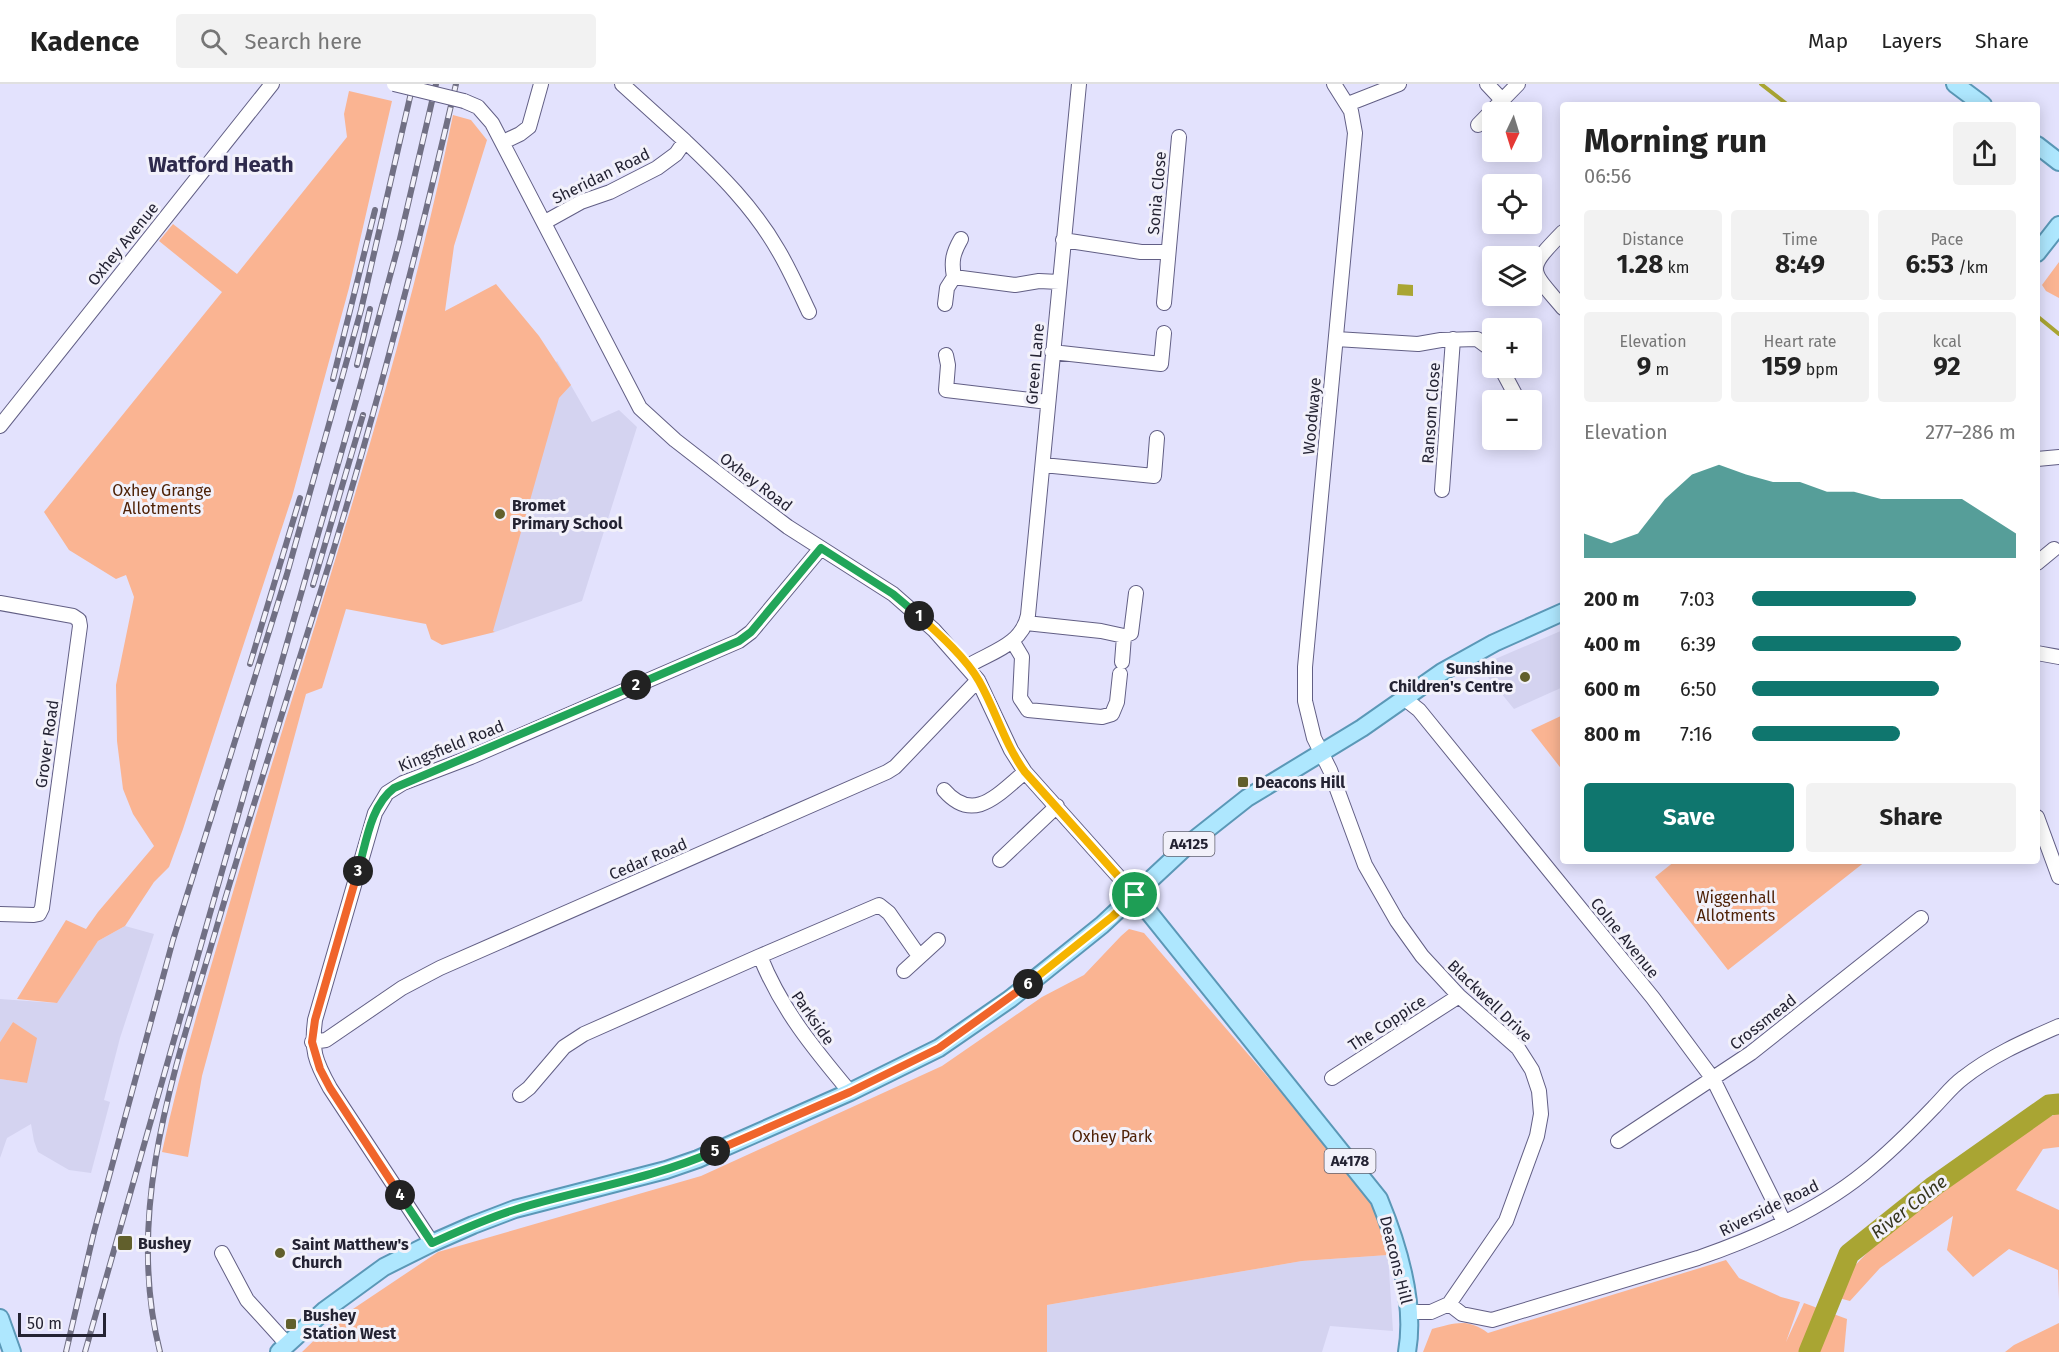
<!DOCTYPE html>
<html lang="en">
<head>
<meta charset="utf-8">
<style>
  :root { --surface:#fff; --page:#f2f2f2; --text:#222; --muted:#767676; --line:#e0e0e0; --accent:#0f766e }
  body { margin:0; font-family:"Fira Sans",sans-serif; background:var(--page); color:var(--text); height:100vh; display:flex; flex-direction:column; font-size:22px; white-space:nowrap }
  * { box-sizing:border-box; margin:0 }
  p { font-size:20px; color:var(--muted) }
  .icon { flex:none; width:33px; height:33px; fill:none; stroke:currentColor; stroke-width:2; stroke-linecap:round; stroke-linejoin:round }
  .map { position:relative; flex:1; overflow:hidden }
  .drawer { position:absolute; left:1560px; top:18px; width:480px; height:762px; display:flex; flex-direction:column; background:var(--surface); border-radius:6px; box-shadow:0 3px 15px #0003 }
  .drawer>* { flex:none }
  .needle { width:39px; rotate:184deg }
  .buttons { position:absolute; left:1482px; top:18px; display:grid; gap:12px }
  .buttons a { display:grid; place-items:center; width:60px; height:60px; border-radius:6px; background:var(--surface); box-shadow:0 3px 15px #0003; font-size:30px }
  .scale { position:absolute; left:18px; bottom:15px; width:88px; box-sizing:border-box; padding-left:6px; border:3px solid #242333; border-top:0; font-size:16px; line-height:21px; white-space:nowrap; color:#242333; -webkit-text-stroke:4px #f2f1fa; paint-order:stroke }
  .pin { position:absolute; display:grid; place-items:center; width:51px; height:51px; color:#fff; margin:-26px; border:3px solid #fff; border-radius:50%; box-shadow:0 2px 6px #0007 }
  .km { position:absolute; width:30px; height:30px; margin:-15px; border-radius:50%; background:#222; color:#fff; font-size:16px; line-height:30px; text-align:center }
  .round { display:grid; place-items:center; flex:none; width:63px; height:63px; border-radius:6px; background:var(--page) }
  .summary { display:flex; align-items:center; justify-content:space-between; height:102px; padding:0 24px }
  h1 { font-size:33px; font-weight:700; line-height:45px }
  .metrics { display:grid; grid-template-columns:repeat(3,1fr); gap:9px; height:102px; padding:6px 24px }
  .metrics div { display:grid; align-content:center; border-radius:6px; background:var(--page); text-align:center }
  .metrics b { font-size:26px; font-weight:700 }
  .metrics small { font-size:16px; font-weight:400 }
  .metrics p { font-size:16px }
  .chart { height:168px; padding:12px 24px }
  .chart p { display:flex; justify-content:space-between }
  .chart svg { width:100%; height:108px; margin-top:6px; fill:var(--accent); opacity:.7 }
  .action { display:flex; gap:12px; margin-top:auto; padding:12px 24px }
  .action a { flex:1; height:69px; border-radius:6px; background:var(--accent); color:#fff; font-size:24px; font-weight:700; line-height:69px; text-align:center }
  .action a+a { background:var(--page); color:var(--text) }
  ul { padding:0 24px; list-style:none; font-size:20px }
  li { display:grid; grid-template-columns:96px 72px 1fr; align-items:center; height:45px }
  li i { height:15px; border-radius:8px; background:var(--accent) }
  header { display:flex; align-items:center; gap:36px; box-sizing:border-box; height:84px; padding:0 30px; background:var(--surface); border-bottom:2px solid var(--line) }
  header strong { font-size:28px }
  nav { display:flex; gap:33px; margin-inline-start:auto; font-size:21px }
  .search { width:420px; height:54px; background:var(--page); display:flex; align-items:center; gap:15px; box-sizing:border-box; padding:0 21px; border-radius:6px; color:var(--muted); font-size:22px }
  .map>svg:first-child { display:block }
</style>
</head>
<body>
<header>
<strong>Kadence</strong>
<div class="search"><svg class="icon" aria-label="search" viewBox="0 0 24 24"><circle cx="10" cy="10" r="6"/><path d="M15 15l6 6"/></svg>Search here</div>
<nav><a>Map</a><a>Layers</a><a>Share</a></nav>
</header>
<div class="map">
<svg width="2059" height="1268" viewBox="0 0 2059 1268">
  <rect width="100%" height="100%" fill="#e3e2fd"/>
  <path fill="#d4d3f0" d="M 557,277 L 592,338 L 619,326 L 637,343 L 582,517 L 495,548 L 362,516 Z
    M 1563,546 L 1563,603 L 1514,625 L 1479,582 Z
    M 125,842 L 154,850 L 120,954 L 104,1016 L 110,1018 L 91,1089 L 69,1086 L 38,1068 L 34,1057 L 31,1040 L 7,1054 L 0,1074 L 0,995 L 27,999 L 13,938 L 0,958 L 0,915 L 56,919 L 98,857 Z
    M 1388,1171 L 1393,1247 L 1330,1242 L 1322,1268 L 1047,1268 L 1047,1221 L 1302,1177 Z"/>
  <path fill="#fab492" d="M 349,7 L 392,17 L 349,204 L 292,413 L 183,745 L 169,783 L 154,798 L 125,842 L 98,857 L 57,919 L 17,915 L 66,836 L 86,845 L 98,828 L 154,762 L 133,730 L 123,705 L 117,657 L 116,601 L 134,513 L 126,491 L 116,495 L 69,466 L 44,428 L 222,208 L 159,157 L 173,140 L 237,190 L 347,53 L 344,30 Z
    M 453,31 L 471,36 L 487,56 L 454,162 L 445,227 L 496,200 L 539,252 L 571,301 L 559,314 L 493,547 L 495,548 L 442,561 L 431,555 L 426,540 L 346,525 L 322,604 L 306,610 L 202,992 L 188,1073 L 162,1068 C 183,971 213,876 241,781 C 316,532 401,286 453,31 Z
    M 2059,178 L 2059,214 L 2046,207 L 2042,201 Z
    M 1563,631 L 1563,687 L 1531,646 Z
    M 1675,777 L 1866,777 L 1728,886 L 1655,793 Z
    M 1129,845 L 1144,849 L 1338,1075 L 1379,1125 L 1388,1171 L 1302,1177 L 1047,1221 L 1047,1268 L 302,1268 L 332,1239 L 438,1168 L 701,1092 L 942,982 L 1042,913 L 1084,891 L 1121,852 Z
    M 13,938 L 37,954 L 27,999 L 0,995 L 0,958 Z
    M 2059,1029 L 2059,1063 L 2043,1065 L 2016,1106 L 2059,1126 L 2059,1216 L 2058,1186 L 2009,1165 L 1973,1193 L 1947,1166 L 1953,1132 L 1880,1184 L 1850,1217 L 1835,1213 L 1847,1190 L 1881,1154 L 1989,1074 L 2049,1033 Z
    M 1726,1176 L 1739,1194 L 1781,1213 L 1800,1218 L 1786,1258 L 1804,1219 L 1847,1235 L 1844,1268 L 1423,1268 L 1432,1245 C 1456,1239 1467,1234 1488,1249 Z
    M 2059,1239 L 2059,1268 L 2005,1268 L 2014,1261 Z"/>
  <path fill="#a9a533" d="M 1398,200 L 1413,201 L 1413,212 L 1397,211 Z"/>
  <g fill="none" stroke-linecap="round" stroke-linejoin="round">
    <path stroke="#a9a533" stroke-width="4" d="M 1761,0 L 1788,21
      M 2037,232 L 2059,250"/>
    <path stroke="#a9a533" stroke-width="21" d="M 1809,1268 L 1849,1170 L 1934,1102 L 2049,1021 L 2059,1020"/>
    <defs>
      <path id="minor" d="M 1334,0 L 1351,27 L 1355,49 L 1305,583 L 1305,617 L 1314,654 L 1330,686 L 1365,781 L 1397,837 L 1422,872 L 1459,912 L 1518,964 L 1532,986 L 1539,1007 L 1541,1030 L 1537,1052 L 1506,1137 L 1449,1220 L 1431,1228 L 1409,1228
        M 1487,0 L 1502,16
        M 464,17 L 478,23 L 492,39 L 640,324 L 675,356 L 751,415 L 788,443 L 893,510 L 934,546 L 978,596 L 1011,666 L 1025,688 L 1135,811
        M 1348,20 L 1399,0
        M 1478,41 L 1518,0
        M 685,57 C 720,90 754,124 778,166 C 790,186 799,207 809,228
        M 503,58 L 520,50 L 529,43 L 541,0
        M 545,138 L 581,118 L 610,108 L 657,84 L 676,70 L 685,57 L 622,0
        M 1563,148 C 1525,187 1529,184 1563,224
        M 1063,156 L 1141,168 L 1168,168
        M 954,193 L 1015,201 L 1039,197 L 1059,198
        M 1164,219 L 1179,53
        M 945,220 L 947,204 L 954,193 C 951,177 953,169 961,155
        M 1336,255 L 1418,260 L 1441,256 L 1477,255 L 1492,266
        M 1052,268 L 1161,280 L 1164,249
        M 946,271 L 948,281 L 946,306 L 1048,318
        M 1501,284 L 1518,316
        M 0,342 L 272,0
        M 1532,343 L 1532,345
        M 2037,375 L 2059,373
        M 1043,381 L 1154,392 L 1157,354
        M 1442,406 L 1453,255
        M 2037,479 L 2054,465
        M 0,519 L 73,532 L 79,536 L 80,542 L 42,824 L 39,830 L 34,831 L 0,830
        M 1026,539 L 1101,547 L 1124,552
        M 1013,558 L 1022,573 L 1020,614 L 1028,626 L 1102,633 L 1112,630 L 1117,618 L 1120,590
        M 2037,569 L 2059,573
        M 1122,578 L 1124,552 L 1131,549 L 1136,509
        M 968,582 C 991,568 1022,561 1028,531 L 1079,0
        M 1405,615 L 1419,626 L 1653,914 L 1713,995 L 1784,1138
        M 944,706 C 974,741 999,709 1025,688
        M 2037,733 L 2059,793
        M 1000,776 L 1057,722
        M 904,887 L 938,856
        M 312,958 L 326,956 L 402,904 L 440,884 L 887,688 L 895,683 L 978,596
        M 1332,994 L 1459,912
        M 850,1008 C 814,965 781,925 760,872 L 879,821 L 889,829 L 919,872
        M 520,1011 L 529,1004 L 564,963 L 584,950 L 760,872
        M 1618,1057 L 1751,969 L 1921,834
        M 432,1159 L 330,1004 C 315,977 311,966 315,936 L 375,729 L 387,709 L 403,699 L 471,673 L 739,557 L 751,548 L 821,464
        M 222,1169 L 247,1216 L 287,1260
        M 1449,1220 L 1462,1230 L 1492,1236 L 1698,1174 C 1756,1154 1816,1128 1864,1089 C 1889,1069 1912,1046 1934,1023 C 1943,1014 1952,1002 1963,994 C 1992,971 2025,957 2059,942"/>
      <path id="major" d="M 1955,0 L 1983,21
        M 2037,61 L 2059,78
        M 2037,169 L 2059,141
        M 1135,811 L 1379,1115 C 1398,1161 1416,1218 1407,1268
        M 0,1234 L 12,1268
        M 279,1268 L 325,1226 L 384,1183 L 432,1159 L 473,1141 L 515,1125 L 666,1086 L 698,1075 L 850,1008 L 939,964 L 1010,915 L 1102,841 L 1190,759 L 1247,714 L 1362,644 L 1442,588 L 1494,559 L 1563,528"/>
    </defs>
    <use href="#minor" stroke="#625f85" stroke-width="16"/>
    <use href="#major" stroke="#5b98b7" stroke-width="20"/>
    <use href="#minor" stroke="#fff" stroke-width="14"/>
    <use href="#major" stroke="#aee7fe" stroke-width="16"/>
    <defs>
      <path id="rail" d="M 357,281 L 370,225
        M 333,295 L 375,126
        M 313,501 L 363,331
        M 250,580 L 300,414
        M 66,1268 L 93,1152 L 173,856 L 287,490 L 361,226 L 413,0
        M 85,1268 L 358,310 L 399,159 L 436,0
        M 160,1268 C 124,1126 175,985 215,849 C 249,733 286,618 322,503 C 374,337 417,169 456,0"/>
    </defs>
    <use href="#rail" stroke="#717084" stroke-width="6"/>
    <use href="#rail" stroke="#f2f1fa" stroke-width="4" stroke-dasharray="11" stroke-linecap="butt"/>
    <defs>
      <path id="minor-bridge" d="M 394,0 L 464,17"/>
    </defs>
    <use href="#minor-bridge" stroke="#625f85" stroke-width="16" stroke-linecap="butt"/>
    <use href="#minor-bridge" stroke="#fff" stroke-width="14"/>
  </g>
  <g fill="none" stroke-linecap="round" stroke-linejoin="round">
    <defs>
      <path id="split-1" d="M 919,532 C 939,550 966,574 979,597 C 996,627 1005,661 1025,688 L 1135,811"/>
      <path id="split-2" d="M 636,601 L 739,557 L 751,548 L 821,464 L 893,510 L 919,532"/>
      <path id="split-3" d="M 358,787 C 366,760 370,722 394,704 L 636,601"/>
      <path id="split-4" d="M 358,787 L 315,936 L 312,958 L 320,985 L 330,1004 L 400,1111"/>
      <path id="split-5" d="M 400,1111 L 432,1159 C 459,1147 487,1134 517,1125 C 583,1105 652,1095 715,1067"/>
      <path id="split-6" d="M 715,1067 L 850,1008 L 939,964 L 1028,900"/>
      <path id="split-7" d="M 1028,900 L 1113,832 L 1135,811"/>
    </defs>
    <use href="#split-1" stroke="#fff" stroke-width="12"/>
    <use href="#split-2" stroke="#fff" stroke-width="12"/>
    <use href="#split-3" stroke="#fff" stroke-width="12"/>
    <use href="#split-4" stroke="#fff" stroke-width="12"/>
    <use href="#split-5" stroke="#fff" stroke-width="12"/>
    <use href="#split-6" stroke="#fff" stroke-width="12"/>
    <use href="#split-7" stroke="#fff" stroke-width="12"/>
    <use href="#split-1" stroke="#f5b400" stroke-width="8"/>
    <use href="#split-2" stroke="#22a559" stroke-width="8"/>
    <use href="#split-3" stroke="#22a559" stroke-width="8"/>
    <use href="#split-4" stroke="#f0652b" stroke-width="8"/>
    <use href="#split-5" stroke="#22a559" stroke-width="8"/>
    <use href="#split-6" stroke="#f0652b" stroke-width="8"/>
    <use href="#split-7" stroke="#f5b400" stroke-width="8"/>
  </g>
  <g fill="#615f2c" stroke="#f2f1fa" stroke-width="2">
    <circle cx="500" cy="430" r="6"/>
    <circle cx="1525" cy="593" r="6"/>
    <rect x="1237" y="692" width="12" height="12" rx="3"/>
    <rect x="117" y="1151" width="16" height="16" rx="3"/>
    <circle cx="280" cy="1169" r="6"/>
    <rect x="285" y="1234" width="12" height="12" rx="3"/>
  </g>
  <g text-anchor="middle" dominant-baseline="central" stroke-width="6" stroke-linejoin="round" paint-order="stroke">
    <g fill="#f2f1fa" stroke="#62616f" stroke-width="1.5">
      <rect x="1163.5" y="748" width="51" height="24" rx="4.5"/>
      <rect x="1324.5" y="1065" width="51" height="24" rx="4.5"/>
    </g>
    <g font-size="15" font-weight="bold" fill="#242333">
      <text x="1189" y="760">A4125</text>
      <text x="1350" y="1077">A4178</text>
    </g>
    <g font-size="16" fill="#242333" stroke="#f2f1fa">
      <text transform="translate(601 92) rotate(-26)">Sheridan Road</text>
      <text transform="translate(1157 109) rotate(-85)">Sonia Close</text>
      <text transform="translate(123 160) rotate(-51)">Oxhey Avenue</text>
      <text transform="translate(1035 280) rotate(-85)">Green Lane</text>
      <text transform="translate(1431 329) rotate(-86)">Ransom Close</text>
      <text transform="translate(1312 332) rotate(-85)">Woodwaye</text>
      <text transform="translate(756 398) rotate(37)">Oxhey Road</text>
      <text transform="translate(47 660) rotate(-82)">Grover Road</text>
      <text transform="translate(451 662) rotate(-22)">Kingsfield Road</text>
      <text transform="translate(648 775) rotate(-23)">Cedar Road</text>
      <text transform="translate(1625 854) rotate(51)">Colne Avenue</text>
      <text transform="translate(1490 917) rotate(44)">Blackwell Drive</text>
      <text transform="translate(813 934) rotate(55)">Parkside</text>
      <text transform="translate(1763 938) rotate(-38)">Crossmead</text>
      <text transform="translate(1387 939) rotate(-33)">The Coppice</text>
      <text transform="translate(1769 1124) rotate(-26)">Riverside Road</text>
      <text transform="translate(1396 1176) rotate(76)">Deacons Hill</text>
    </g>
    <g font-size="16" fill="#4f2207" stroke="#f2f1fa">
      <text x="162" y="406">Oxhey Grange<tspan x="162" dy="18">Allotments</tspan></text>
      <text x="1736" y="813">Wiggenhall<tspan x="1736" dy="18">Allotments</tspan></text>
      <text x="1112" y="1052">Oxhey Park</text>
    </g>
    <g font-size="16" font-weight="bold" fill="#242333" stroke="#f2f1fa" text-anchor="start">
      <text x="512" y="421">Bromet<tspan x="512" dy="18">Primary School</tspan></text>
      <text x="1513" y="584" text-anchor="end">Sunshine<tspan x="1513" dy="18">Children's Centre</tspan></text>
      <text x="1255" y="698">Deacons Hill</text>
      <text x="138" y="1159">Bushey</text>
      <text x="292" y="1160">Saint Matthew's<tspan x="292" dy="18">Church</tspan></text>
      <text x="303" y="1231">Bushey<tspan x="303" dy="18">Station West</tspan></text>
    </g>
    <g font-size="18" font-style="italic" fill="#37371e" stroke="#f2f1fa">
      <text transform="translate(1909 1123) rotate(-38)">River Colne</text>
    </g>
    <g font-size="22" font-weight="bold" fill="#2e2a4c" stroke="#f2f1fa">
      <text x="221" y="80">Watford Heath</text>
    </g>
  </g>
</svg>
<div class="buttons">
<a><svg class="needle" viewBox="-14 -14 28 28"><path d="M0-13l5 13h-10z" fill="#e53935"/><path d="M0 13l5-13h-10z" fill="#767676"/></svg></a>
<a><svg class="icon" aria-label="locate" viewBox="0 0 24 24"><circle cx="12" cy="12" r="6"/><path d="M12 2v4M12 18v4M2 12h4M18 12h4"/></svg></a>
<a><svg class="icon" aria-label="layers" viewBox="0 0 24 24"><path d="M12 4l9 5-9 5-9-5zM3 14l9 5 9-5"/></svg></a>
<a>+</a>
<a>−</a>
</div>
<div class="scale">50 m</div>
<div class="pin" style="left:1135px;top:811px;background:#1e9e55"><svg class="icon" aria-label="arrive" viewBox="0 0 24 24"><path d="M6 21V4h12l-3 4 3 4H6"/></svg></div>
<b class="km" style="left:919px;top:532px">1</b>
<b class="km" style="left:636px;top:601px">2</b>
<b class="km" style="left:358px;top:787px">3</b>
<b class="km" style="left:400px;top:1111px">4</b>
<b class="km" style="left:715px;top:1067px">5</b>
<b class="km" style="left:1028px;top:900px">6</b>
<section class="drawer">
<div class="summary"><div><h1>Morning run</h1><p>06:56</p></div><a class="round"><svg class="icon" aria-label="share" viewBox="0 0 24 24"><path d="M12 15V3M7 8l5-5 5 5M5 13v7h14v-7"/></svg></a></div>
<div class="metrics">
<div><p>Distance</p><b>1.28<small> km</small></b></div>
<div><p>Time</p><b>8:49</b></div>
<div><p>Pace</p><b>6:53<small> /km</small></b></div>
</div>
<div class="metrics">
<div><p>Elevation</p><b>9<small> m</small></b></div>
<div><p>Heart rate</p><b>159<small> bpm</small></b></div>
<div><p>kcal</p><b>92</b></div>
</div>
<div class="chart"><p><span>Elevation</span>277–286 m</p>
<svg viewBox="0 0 160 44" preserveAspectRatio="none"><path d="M0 44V34L10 38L20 34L30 20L40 10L50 6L60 10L70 13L80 13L90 17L100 17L110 20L120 20L130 20L140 20L150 27L160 34V44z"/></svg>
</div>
<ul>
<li><b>200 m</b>7:03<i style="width:62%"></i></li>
<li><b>400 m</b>6:39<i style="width:79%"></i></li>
<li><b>600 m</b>6:50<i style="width:71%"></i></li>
<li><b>800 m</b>7:16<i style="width:56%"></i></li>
</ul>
<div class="action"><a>Save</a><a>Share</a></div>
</section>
</div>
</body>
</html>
